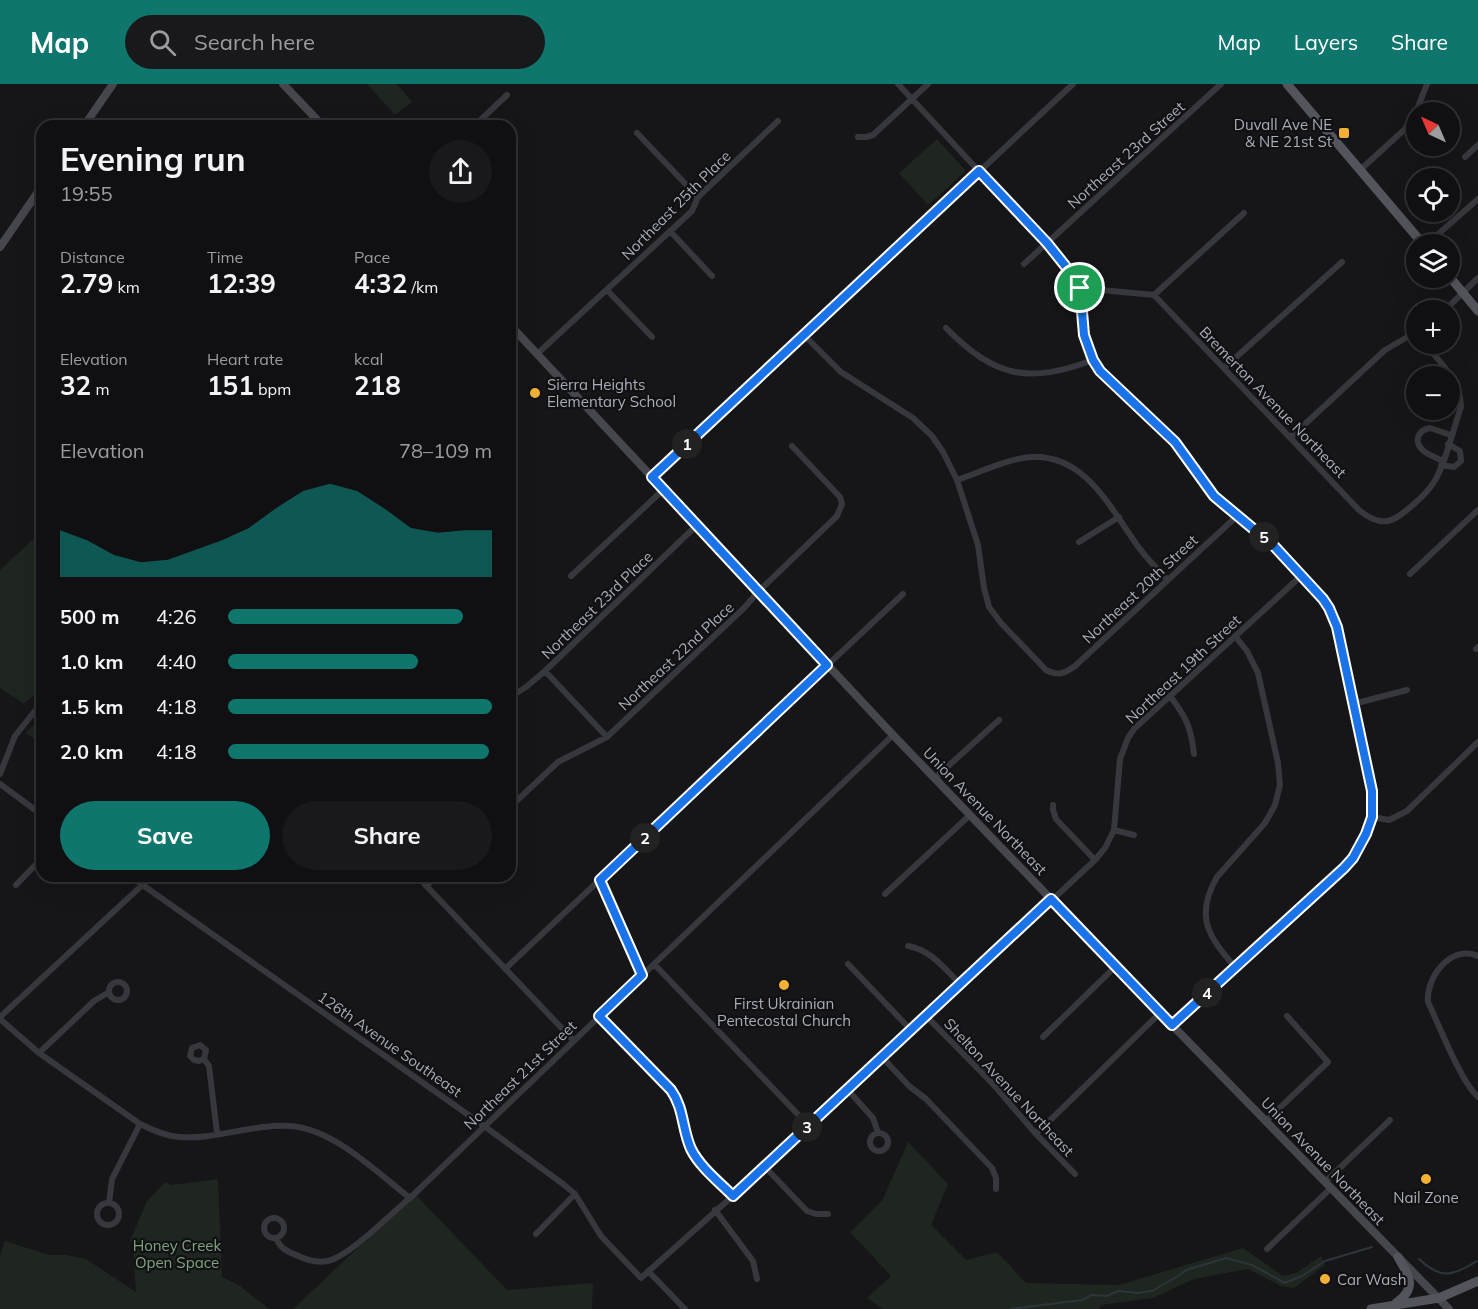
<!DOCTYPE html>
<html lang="en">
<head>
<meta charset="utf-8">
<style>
  :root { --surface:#101012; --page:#19191b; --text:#f1f3f6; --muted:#9c9d9f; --line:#303032; --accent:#0f766e }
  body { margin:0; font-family:Mulish,sans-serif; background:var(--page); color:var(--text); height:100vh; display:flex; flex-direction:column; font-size:22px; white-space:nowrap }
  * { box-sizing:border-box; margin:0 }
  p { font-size:20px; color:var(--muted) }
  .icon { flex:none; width:33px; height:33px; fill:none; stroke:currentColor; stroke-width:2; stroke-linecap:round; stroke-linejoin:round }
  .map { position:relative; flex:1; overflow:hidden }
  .sheet { position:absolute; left:36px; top:36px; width:480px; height:762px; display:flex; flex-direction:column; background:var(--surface); border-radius:18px; box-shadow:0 6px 24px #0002,0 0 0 2px var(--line) }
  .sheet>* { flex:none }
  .needle { width:39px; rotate:316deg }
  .controls { position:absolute; left:1406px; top:18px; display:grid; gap:12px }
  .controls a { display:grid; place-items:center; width:54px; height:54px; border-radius:50%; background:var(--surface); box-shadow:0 6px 24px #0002,0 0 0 2px var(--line); font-size:30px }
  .pin { position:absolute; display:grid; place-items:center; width:51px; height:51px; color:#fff; margin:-26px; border:3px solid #fff; border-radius:50%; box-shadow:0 2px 6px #0007 }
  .km { position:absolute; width:30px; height:30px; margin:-15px; border-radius:50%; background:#222; color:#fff; font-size:16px; line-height:30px; text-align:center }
  .round { display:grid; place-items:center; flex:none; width:63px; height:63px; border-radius:32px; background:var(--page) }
  .overview { display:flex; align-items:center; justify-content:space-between; height:102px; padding:0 24px }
  h1 { font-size:33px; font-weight:700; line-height:45px }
  .figures { display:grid; grid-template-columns:repeat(3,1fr); gap:9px; height:102px; padding:6px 24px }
  .figures div { display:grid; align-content:center }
  .figures b { font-size:26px; font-weight:700 }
  .figures small { font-size:16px; font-weight:400 }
  .figures p { font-size:16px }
  .chart { height:168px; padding:12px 24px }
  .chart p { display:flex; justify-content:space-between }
  .chart svg { width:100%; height:108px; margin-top:6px; fill:var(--accent); opacity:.7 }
  .cta { display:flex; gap:12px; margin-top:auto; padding:12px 24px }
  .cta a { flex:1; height:69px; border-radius:36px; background:var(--accent); color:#fff; font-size:24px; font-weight:700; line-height:69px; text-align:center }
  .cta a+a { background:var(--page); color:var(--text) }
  ul { padding:0 24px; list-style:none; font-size:20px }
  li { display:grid; grid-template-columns:96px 72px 1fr; align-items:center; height:45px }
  li i { height:15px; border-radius:8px; background:var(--accent) }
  header { display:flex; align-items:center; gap:36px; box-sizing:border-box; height:84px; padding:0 30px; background:var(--accent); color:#fff }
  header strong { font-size:28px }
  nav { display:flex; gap:33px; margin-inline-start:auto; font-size:21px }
  .search { width:420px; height:54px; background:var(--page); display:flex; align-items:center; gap:15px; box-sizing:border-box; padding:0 21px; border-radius:33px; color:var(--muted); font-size:22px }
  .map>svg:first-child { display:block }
</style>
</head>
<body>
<header>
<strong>Map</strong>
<div class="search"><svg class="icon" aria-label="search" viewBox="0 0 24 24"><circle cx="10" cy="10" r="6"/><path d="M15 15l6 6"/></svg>Search here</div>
<nav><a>Map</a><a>Layers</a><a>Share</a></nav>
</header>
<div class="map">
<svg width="1478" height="1225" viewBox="0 0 1478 1225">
  <rect width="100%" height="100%" fill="#161618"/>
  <path fill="#1e261f" d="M 367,0 L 397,0 L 412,18 L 395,31 Z
    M 937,55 L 966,87 L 928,121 L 899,89 Z
    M 42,447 L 42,513 L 39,520 L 42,521 L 42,603 L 24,620 L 0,604 L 0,486 Z
    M 42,634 L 42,659 L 25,649 Z
    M 908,1058 L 948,1100 L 931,1141 L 966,1176 L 997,1168 L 1026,1199 L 1119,1201 L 1243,1164 L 1283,1192 L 1296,1189 L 1321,1172 L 1325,1181 L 1294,1204 L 1281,1202 L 1248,1185 L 1194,1195 L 1153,1214 L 1101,1221 L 1099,1225 L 883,1225 L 867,1214 L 891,1192 L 850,1148 L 882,1117 Z
    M 218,1095 L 222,1193 L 240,1202 L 269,1225 L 0,1225 L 0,1172 L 5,1157 L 49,1171 L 67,1171 L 86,1175 L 136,1208 L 133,1162 L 130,1157 L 147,1117 L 165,1098 L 171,1101 Z
    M 415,1110 L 507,1206 L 593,1199 L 592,1225 L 293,1225 Z"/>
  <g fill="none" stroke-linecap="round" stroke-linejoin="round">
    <path stroke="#2c353c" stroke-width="2" d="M 1419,1175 C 1441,1196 1453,1192 1477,1177
      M 1011,1225 L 1082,1216 L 1092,1211 L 1107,1212 L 1118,1207 L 1138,1209 L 1152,1207 L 1180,1191 L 1186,1186 L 1226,1174 L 1252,1181 L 1285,1199 L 1302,1192 L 1325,1177 L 1372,1163"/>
    <path stroke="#37383d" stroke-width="6" d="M 898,0 L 1068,183 L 1080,204 L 1084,251 L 1093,276 L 1100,287 L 1175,358 L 1214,412 L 1275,463 L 1323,515 L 1329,524 L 1337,543 L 1370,693 L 1372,733
      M 1416,28 L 1427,0
      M 474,42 L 507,11
      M 637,49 L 698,113
      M 858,53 L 866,53 L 873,51 L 928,0
      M 1465,73 L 1478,61
      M 1360,86 L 1405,45 L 1416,29
      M 670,147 L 712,192
      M 1427,160 L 1478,115
      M 1024,180 L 1221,0
      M 1080,204 L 1154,211
      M 607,206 L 652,253
      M 1154,211 L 1359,426 C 1383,446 1395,437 1415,419 C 1422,413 1429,406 1434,398 C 1446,379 1453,345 1461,323 C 1461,297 1440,278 1425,260
      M 1154,211 L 1244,129
      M 1445,226 L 1478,194
      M 946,244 C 995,294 1029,300 1093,276
      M 804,251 L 841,288 L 913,334 L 932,352 L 943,368 L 957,396 L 978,461 L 984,504 L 989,523 L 1001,539 L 1046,586 C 1058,592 1064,590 1075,582 L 1237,432
      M 537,270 L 692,127 L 698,113 L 778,37
      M 1224,284 L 1342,178
      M 1291,353 L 1385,266 L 1416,248
      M 1443,377 C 1433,372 1415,367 1418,353 C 1420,348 1424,345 1430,344 L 1451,351
      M 1441,381 L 1454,383 L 1461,377 L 1460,367 L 1448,360
      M 652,393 L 1073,0
      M 957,396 C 979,389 1009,374 1032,373 C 1085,370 1111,425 1137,461 C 1146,474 1157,485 1168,496
      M 1079,458 L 1119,433
      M 1410,490 L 1478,426
      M 571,492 L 664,405
      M 1235,552 L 1247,567 L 1258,589 L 1278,679 L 1280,701 L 1275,721 L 1265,739 L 1217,793 C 1194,833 1209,853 1235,883
      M 1476,565 L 1478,563
      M 545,587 L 607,653
      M 1170,612 C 1186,633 1191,643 1194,670
      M 510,613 L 526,603 L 545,587 L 697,441
      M 1353,620 L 1407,606
      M 0,690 L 15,652 L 38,623
      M 935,694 L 999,636
      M 0,700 L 42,731
      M 1053,721 L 1053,726 L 1056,735 L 1095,776
      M 510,723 L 558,678 L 607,653 L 744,524 L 758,508 L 837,432 L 842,420 L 840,413 L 792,362
      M 1114,746 L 1134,751
      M 130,792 L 484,1042 L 563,1100 L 575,1110 L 601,1152 L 641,1194 L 765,1083 L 1095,776 L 1105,764 L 1114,746 L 1120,675 L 1128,654 L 1134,645 L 1170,612 L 1301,492
      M 417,792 L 573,956
      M 600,796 L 642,891
      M 16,801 L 42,774
      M 426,802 L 437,792
      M 885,810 L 970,731
      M 908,862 C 931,866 944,884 960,900
      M 1478,872 C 1451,860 1426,893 1428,918 C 1439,941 1461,998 1478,1013
      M 654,880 L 809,1042
      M 848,880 L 911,946
      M 505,885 L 903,510
      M109 907a9 9 0 1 1 18 0a9 9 0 1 1-18 0Z
      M 599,932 L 676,1012 C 684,1028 684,1046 690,1062 C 697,1082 718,1097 733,1112
      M 926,932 L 993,1000 L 1036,1050 L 1075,1090
      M 0,933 L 152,792
      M 0,935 L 39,969 L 140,1040 C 152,1046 165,1052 179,1053 C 215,1056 252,1040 289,1042 C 333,1044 376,1088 410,1114
      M 1172,941 L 1344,784 L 1359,764 L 1372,733 L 1389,736 L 1407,727 L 1478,658
      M 1043,953 L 1116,882
      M 39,969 L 94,917 L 109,908
      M 882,973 L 909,1002 L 926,1015 L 992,1084 L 996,1094 L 996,1105
      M 204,975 L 199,977 L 194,976 L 190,972 L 192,964 L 200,961 L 206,966 L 204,975 L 209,982 L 217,1049
      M 847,1005 L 873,1034 L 878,1049
      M 1266,1037 L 1328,978 L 1287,932
      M870 1058a9 9 0 1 1 18 0a9 9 0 1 1-18 0Z
      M 1036,1050 L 1160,929
      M 765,1083 L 807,1127 L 816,1130 L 828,1130
      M 1325,1098 L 1390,1036
      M 109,1119 L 112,1095 L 140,1040
      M97 1130a11 11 0 1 1 22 0a11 11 0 1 1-22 0Z
      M 715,1126 L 753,1177 L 757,1195
      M264 1144a10 10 0 1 1 20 0a10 10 0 1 1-20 0Z
      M 536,1150 L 575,1110
      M 276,1154 C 280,1164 286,1167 296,1171 C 306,1176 317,1179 328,1177 C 351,1171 390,1130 410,1114 L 893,651
      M 1267,1165 L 1331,1104
      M 648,1187 L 685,1225"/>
    <path stroke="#45474d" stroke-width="8" d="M 283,0 L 323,42
      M 84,42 L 113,0
      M 0,163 L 42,102
      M 510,241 L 893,651 L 1172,941 L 1449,1225"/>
    <path stroke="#53555c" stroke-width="9" d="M 1287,0 L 1423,160
      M 1449,192 L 1478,227
      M 1396,1219 C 1418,1204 1409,1192 1398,1173
      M 1371,1225 L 1439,1214 L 1478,1197"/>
  </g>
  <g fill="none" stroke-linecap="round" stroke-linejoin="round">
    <defs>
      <path id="route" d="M 979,87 L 1047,159 L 1075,194 L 1080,204 L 1084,251 L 1093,276 L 1100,287 L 1175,358 L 1214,412 L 1275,463 L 1323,515 L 1329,524 L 1337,543 L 1372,707 L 1372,733 L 1366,750 L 1353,774 L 1344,784 L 1172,941 L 1051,815 L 733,1112 C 719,1098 700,1083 691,1065 C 682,1045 684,1024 671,1006 L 599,932 L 642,891 L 600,796 L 827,581 L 652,393 Z"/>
    </defs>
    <use href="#route" stroke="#fff" stroke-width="12"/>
    <use href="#route" stroke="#1a73e8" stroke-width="8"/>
  </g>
  <g fill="#f2b134" stroke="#111113" stroke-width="2">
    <rect x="1338" y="43" width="12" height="12" rx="3"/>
    <circle cx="535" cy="309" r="6"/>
    <circle cx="784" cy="901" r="6"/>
    <circle cx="1426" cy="1095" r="6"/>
    <circle cx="1325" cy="1195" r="6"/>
  </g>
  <g text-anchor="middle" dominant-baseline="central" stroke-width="4.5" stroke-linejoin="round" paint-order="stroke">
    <g font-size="15" fill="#a8adb8" stroke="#111113" text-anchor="start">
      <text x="1332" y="40" text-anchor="end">Duvall Ave NE<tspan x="1332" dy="17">&amp; NE 21st St</tspan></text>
      <text x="547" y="300">Sierra Heights<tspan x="547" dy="17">Elementary School</tspan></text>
      <text x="784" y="919" text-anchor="middle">First Ukrainian<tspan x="784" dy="17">Pentecostal Church</tspan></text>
      <text x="1426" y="1113" text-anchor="middle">Nail Zone</text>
      <text x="1337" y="1195">Car Wash</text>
    </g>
    <g font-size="15" fill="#a8adb8" stroke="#111113">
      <text transform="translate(1126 71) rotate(-42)">Northeast 23rd Street</text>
      <text transform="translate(676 121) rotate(-45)">Northeast 25th Place</text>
      <text transform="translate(1273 318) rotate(46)">Bremerton Avenue Northeast</text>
      <text transform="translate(1140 505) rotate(-43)">Northeast 20th Street</text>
      <text transform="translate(597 521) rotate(-44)">Northeast 23rd Place</text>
      <text transform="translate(676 572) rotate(-43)">Northeast 22nd Place</text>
      <text transform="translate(1183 585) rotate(-43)">Northeast 19th Street</text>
      <text transform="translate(985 727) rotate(46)">Union Avenue Northeast</text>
      <text transform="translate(390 960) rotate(35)">126th Avenue Southeast</text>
      <text transform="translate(520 991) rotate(-44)">Northeast 21st Street</text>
      <text transform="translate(1009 1003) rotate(47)">Shelton Avenue Northeast</text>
      <text transform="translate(1323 1077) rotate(46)">Union Avenue Northeast</text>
    </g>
    <g font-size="15" fill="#7fa381" stroke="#111113">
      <text x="177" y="1161">Honey Creek<tspan x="177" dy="17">Open Space</tspan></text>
    </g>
  </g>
</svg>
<div class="controls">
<a><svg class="needle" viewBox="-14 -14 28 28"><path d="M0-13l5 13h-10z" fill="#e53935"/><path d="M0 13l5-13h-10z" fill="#9c9d9f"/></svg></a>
<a><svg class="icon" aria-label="locate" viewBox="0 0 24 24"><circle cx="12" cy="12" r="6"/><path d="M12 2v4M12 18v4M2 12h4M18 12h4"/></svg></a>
<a><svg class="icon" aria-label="layers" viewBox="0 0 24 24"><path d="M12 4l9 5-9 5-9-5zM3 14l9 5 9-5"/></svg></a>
<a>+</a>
<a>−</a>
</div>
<div class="pin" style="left:1080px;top:204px;background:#1e9e55"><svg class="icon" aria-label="arrive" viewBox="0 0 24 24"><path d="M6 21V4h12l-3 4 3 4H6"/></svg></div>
<b class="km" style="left:687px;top:360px">1</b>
<b class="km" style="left:645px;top:754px">2</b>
<b class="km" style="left:807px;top:1043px">3</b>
<b class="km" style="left:1207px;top:909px">4</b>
<b class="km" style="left:1264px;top:453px">5</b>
<section class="sheet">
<div class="overview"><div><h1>Evening run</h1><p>19:55</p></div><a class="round"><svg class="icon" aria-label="share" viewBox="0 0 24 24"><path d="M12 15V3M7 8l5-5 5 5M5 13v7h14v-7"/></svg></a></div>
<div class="figures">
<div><p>Distance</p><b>2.79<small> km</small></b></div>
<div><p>Time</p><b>12:39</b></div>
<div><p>Pace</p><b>4:32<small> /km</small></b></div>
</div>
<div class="figures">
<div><p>Elevation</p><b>32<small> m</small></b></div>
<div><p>Heart rate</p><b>151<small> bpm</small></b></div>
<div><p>kcal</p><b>218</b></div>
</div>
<div class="chart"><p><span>Elevation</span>78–109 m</p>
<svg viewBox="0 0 160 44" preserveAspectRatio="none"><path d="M0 44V25L10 29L20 35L30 38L40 37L50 33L60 29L70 24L80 16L90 9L100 6L110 9L120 16L130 24L140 26L150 25L160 25V44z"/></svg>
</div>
<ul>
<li><b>500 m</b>4:26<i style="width:89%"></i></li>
<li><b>1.0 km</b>4:40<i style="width:72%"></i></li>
<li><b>1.5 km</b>4:18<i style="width:100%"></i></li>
<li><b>2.0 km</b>4:18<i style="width:99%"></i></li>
</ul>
<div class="cta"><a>Save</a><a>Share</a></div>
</section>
</div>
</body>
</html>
